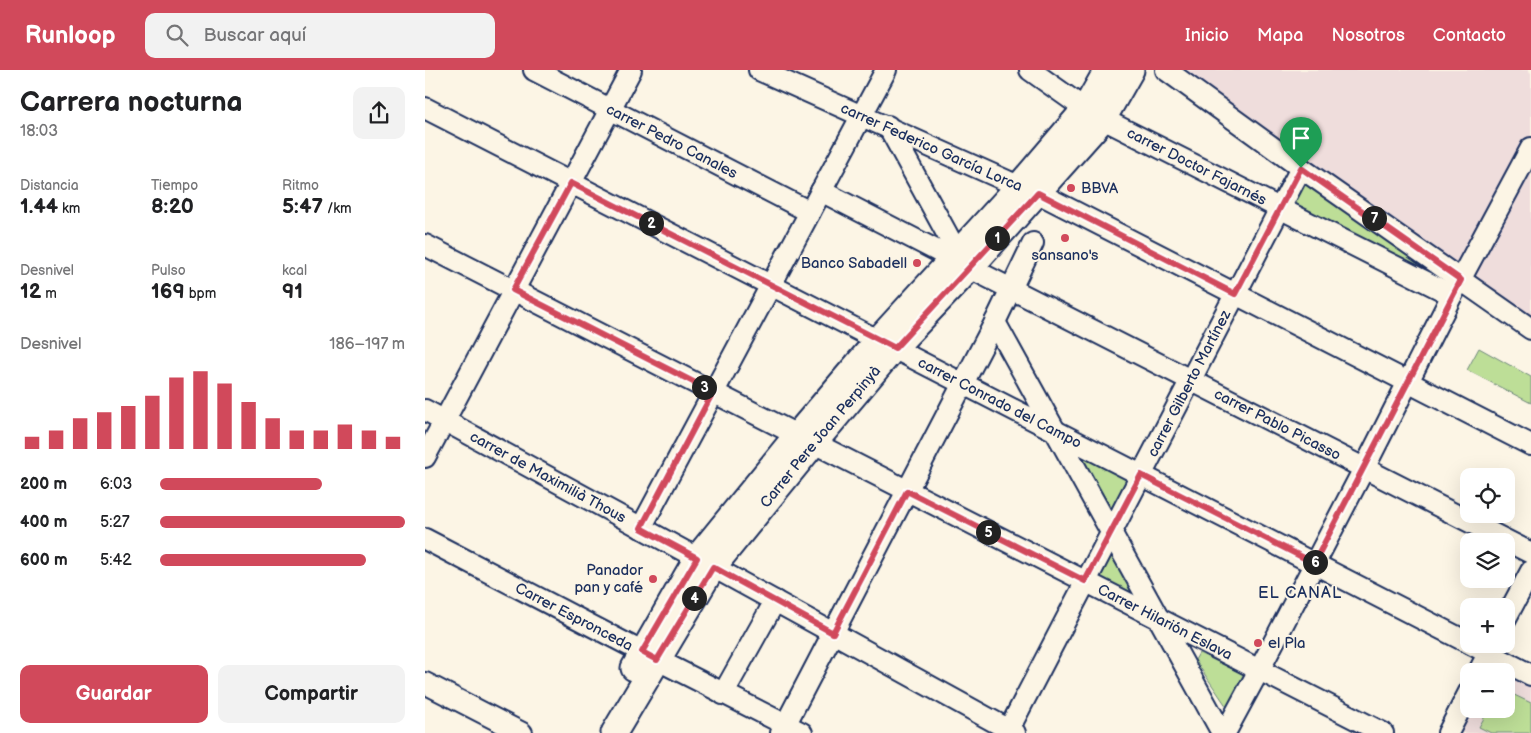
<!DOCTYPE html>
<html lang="es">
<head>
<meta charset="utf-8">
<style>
  :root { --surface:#fff; --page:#f2f2f2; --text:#202124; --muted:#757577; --accent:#d1495b }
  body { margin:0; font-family:"Balsamiq Sans",sans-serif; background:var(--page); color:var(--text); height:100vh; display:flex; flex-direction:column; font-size:19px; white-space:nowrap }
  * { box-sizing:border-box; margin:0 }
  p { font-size:16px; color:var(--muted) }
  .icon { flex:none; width:28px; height:28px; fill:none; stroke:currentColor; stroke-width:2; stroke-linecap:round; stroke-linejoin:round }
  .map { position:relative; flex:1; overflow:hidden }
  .drawer { display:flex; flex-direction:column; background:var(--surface); width:425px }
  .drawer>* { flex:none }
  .controls { position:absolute; left:1035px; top:398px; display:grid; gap:10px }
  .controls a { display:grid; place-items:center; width:55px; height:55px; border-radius:10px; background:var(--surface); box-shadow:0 5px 20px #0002; font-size:25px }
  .pin { position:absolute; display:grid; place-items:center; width:42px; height:42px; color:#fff; margin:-51px -21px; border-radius:50% 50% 50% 0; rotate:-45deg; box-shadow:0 0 5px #0007 }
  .pin .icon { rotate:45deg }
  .km { position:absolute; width:25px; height:25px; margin:-12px; border-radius:50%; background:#222; color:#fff; font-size:14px; line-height:25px; text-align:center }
  .round { display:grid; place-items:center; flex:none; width:52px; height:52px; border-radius:10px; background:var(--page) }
  .summary { display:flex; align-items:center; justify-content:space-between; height:85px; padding:0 20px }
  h1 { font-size:28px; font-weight:700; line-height:38px }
  .stats { display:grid; grid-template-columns:repeat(3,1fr); gap:8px; height:85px; padding:5px 20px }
  .stats div { display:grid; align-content:center }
  .stats b { font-size:21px; font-weight:700 }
  .stats small { font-size:14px; font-weight:400 }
  .stats p { font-size:14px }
  .chart { height:140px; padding:10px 20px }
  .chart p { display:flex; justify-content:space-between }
  .chart svg { width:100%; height:90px; margin-top:5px; stroke:var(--accent); stroke-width:6 }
  .cta { display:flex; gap:10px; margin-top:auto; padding:10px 20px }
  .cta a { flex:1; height:58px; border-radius:10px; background:var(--accent); color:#fff; font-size:20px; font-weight:700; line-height:58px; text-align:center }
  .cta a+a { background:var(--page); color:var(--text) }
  ul { padding:0 20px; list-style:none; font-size:16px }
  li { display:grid; grid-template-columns:80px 60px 1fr; align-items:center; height:38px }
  li i { height:12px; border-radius:6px; background:var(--accent) }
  header { display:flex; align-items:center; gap:30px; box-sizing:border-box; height:70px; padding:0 25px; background:var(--accent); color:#fff }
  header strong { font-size:24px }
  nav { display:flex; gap:28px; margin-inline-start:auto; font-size:18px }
  .search { width:350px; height:45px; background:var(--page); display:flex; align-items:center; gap:12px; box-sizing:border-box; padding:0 18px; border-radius:10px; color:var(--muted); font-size:19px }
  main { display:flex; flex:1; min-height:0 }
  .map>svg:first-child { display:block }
</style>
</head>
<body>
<header>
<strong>Runloop</strong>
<div class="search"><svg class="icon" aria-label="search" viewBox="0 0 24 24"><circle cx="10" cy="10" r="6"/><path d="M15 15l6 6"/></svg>Buscar aquí</div>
<nav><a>Inicio</a><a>Mapa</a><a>Nosotros</a><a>Contacto</a></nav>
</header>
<main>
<section class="drawer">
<div class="summary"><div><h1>Carrera nocturna</h1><p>18:03</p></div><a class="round"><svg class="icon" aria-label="share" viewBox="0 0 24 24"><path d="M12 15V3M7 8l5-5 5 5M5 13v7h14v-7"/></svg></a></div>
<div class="stats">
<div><p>Distancia</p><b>1.44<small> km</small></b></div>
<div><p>Tiempo</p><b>8:20</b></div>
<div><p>Ritmo</p><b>5:47<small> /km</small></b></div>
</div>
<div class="stats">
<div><p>Desnivel</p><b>12<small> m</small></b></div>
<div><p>Pulso</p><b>169<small> bpm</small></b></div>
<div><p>kcal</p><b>91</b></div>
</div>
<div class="chart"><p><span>Desnivel</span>186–197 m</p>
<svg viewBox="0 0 160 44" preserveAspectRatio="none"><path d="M5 44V38M15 44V35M25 44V29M35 44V26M45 44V23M55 44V18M65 44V9M75 44V6M85 44V12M95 44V21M105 44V29M115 44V35M125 44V35M135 44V32M145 44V35M155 44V38"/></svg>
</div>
<ul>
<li><b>200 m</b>6:03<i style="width:66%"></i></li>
<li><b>400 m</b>5:27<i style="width:100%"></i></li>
<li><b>600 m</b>5:42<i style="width:84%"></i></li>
</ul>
<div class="cta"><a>Guardar</a><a>Compartir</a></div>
</section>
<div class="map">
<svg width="1106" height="663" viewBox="0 0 1106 663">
  <rect width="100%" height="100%" fill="#fcf5e5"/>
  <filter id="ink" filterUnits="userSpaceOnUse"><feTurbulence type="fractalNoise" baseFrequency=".02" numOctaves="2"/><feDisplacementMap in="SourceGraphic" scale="10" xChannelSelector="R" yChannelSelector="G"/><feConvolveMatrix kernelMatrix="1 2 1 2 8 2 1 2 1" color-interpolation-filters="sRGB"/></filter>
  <g filter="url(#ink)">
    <path fill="#efdddc" d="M 753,0 L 1103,0 L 1106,3 L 1106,254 Z
      M 1081,602 L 1106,615 L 1106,663 L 1030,663 L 1044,639 L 1081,639 Z"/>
    <path fill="#bdde97" stroke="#6c867a" d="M 880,107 L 1024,215 L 866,135 Z
      M 1054,278 L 1106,307 L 1106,333 L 1042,300 Z
      M 652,380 L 706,408 L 689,441 L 651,384 Z
      M 683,484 L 690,485 L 711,522 L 704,528 L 670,510 Z
      M 774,583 L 822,606 L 804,640 L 770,590 Z
      M 1081,621 L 1106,633 L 1106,663 L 1066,663 L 1054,657 L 1064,639 L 1081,639 Z"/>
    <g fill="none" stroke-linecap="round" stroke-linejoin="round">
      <defs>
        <g id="minor">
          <path id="s1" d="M 109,0 L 385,142"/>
          <path id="s2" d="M 334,0 L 582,111 L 613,123 L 1106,375"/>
          <path d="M 605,0 L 660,39"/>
          <path d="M 741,0 L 876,98 L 1106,259"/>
          <path id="s3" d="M 0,38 L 1044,573"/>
          <path id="s4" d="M 678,49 L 1027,225"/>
          <path d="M 463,56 L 533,184"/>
          <path d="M 396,121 L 528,189"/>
          <path d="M 0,175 L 372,365"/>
          <path id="s5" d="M 545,198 L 1106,483"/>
          <path d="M 570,252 L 797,663"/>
          <path id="s6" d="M 0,340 L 272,488"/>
          <path id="s7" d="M 389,373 L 958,663"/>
          <path d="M 0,387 L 206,0"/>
          <path d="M 216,458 L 461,0"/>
          <path id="s8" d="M 0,469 L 217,582 L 377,663"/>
          <path d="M 288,497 L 590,663"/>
          <path d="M 1081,548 L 1106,501"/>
          <path d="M 1046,574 L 1106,605"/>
          <path d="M 1054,601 L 1068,574"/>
          <path d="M 0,613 L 97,663"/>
          <path d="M 298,624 L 350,531"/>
          <path d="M 356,663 L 570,252 L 608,173"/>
          <path id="s9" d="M 582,663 L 876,98"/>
          <path d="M 800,663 L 839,591 L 946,385 L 1027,225 L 1106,78"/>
          <path d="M 1023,663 L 1044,622"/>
        </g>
        <g id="major">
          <path d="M 209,598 L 272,488 L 372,365 L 453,270 L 595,115 L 660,39 L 682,0"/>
          <path id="s10" d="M 189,663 L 288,497 L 389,373 L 469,278 L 545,198 L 678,49 L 706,0"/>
        </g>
      </defs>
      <use href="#minor" stroke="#1b2f5e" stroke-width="24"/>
      <use href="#major" stroke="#1b2f5e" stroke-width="29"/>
      <use href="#minor" stroke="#fcf5e5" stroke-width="20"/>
      <use href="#major" stroke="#fcf5e5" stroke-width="25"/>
    </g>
  </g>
  <g fill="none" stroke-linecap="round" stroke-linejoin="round" filter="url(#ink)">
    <defs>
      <path id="route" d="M 876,98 L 1036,210 L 889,493 L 716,405 L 660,511 L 482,421 L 408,563 L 288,497 L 232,590 L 217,582 L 272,488 L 216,458 L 288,322 L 88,220 L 146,113 L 470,278 L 613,123 L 810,224 Z"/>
    </defs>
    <use href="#route" stroke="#fff" stroke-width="10"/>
    <use href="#route" stroke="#d1495b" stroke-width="6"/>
  </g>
  <g fill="#d1495b" stroke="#fcf5e5" stroke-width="2">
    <circle cx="646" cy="118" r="5"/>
    <circle cx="640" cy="168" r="5"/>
    <circle cx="492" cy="193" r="5"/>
    <circle cx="228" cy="509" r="5"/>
    <circle cx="833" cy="573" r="5"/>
  </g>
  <g text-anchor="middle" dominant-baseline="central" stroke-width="4" stroke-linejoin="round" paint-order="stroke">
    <g font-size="15" fill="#1b2f5e" stroke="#fcf5e5">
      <text stroke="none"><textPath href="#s1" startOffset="155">carrer Pedro Canales</textPath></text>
      <text stroke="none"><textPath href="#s2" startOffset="189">carrer Federico García Lorca</textPath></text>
      <text stroke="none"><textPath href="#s4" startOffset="105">carrer Doctor Fajarnés</textPath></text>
      <text stroke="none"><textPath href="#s9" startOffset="394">carrer Gilberto Martínez</textPath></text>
      <text stroke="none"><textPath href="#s3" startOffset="646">carrer Conrado del Campo</textPath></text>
      <text stroke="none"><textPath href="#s5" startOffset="345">carrer Pablo Picasso</textPath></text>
      <text stroke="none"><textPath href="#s10" startOffset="362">Carrer Pere Joan Perpinyà</textPath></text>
      <text stroke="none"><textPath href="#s6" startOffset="140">carrer de Maximilià Thous</textPath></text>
      <text stroke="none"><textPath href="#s8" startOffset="168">Carrer Espronceda</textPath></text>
      <text stroke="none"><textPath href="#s7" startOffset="394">Carrer Hilarión Eslava</textPath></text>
    </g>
    <g font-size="15" fill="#1b2f5e" stroke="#fcf5e5" text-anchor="start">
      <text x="656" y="118">BBVA</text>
      <text x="640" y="185" text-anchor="middle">sansano's</text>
      <text x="482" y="193" text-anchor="end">Banco Sabadell</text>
      <text x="218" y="500" text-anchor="end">Panador<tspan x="218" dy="17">pan y café</tspan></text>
      <text x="843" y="573">el Pla</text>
    </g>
    <g font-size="16" letter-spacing="1" fill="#1b2f5e" stroke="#fcf5e5">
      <text x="875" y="523">EL CANAL</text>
    </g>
  </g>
</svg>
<div class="controls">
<a><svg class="icon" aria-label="locate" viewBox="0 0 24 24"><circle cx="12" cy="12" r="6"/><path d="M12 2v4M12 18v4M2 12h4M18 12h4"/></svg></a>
<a><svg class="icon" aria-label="layers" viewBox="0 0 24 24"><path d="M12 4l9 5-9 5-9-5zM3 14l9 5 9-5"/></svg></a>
<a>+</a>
<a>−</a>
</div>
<div class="pin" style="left:876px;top:98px;background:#1e9e55"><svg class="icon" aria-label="arrive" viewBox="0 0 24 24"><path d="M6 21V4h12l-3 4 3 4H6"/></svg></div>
<b class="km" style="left:572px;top:168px">1</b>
<b class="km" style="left:226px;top:153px">2</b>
<b class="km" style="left:279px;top:317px">3</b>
<b class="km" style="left:269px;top:528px">4</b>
<b class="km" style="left:563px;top:462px">5</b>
<b class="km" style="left:890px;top:492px">6</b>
<b class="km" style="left:949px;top:148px">7</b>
</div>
</main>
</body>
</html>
